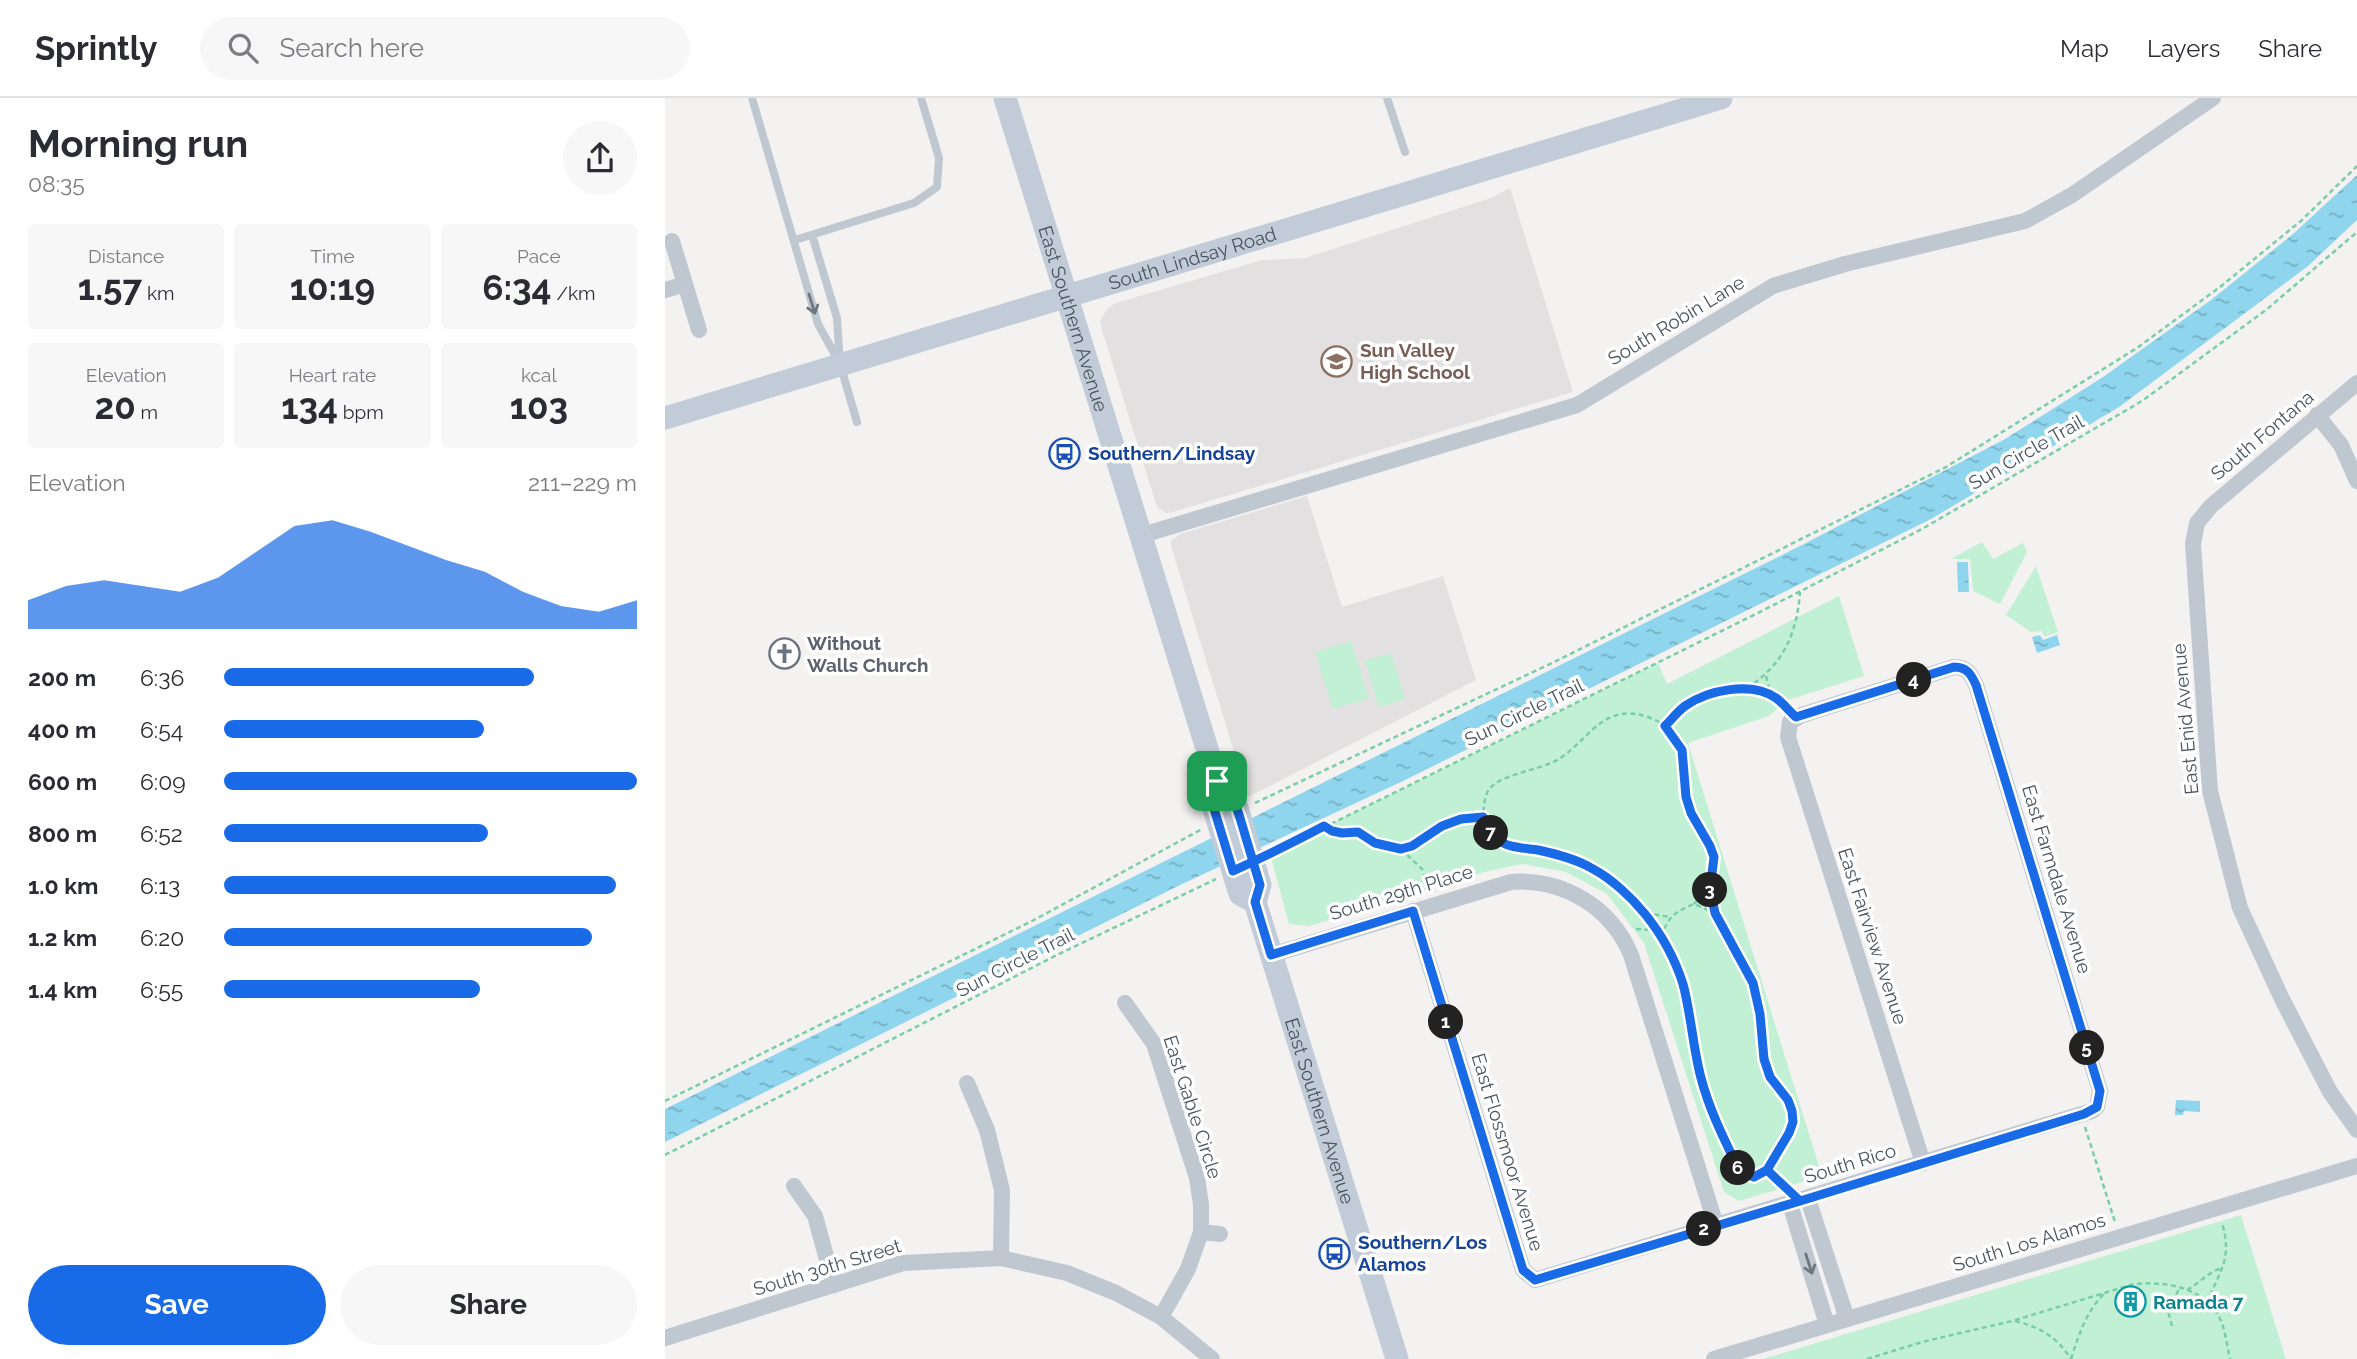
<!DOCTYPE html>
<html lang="en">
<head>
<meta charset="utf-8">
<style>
  :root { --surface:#fff; --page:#f7f7f7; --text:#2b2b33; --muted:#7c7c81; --line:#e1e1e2; --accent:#196ae6 }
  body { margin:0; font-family:Raleway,sans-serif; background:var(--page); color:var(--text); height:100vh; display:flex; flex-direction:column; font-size:26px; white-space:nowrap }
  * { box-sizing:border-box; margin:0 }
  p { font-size:23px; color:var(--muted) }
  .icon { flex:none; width:38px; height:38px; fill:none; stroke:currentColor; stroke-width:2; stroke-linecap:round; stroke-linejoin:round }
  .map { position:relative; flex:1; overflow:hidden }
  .side { display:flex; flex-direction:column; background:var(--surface); width:665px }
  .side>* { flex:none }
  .pin { position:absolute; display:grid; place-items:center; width:60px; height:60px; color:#fff; margin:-30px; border-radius:14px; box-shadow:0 4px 10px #0006 }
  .km { position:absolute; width:35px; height:35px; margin:-18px; border-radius:50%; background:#222; color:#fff; font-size:19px; line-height:35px; text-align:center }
  .round { display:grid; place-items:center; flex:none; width:74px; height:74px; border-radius:37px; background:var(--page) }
  .overview { display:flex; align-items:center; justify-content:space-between; height:119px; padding:0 28px }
  h1 { font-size:38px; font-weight:700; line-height:52px }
  .figures { display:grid; grid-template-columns:repeat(3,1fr); gap:10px; height:119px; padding:7px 28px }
  .figures div { display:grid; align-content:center; border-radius:7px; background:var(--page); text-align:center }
  .figures b { font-size:35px; font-weight:700 }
  .figures small { font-size:19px; font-weight:400 }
  .figures p { font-size:19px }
  .chart { height:196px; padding:14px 28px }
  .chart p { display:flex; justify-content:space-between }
  .chart svg { width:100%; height:126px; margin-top:7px; fill:var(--accent); opacity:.7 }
  .primary-button { display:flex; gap:14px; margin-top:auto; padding:14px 28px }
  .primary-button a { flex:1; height:80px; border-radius:42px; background:var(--accent); color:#fff; font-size:28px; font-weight:700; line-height:80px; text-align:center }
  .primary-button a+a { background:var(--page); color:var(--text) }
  ul { padding:0 28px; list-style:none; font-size:23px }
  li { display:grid; grid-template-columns:112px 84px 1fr; align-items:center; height:52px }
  li i { height:18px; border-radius:9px; background:var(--accent) }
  header { display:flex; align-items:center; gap:42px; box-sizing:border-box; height:98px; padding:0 35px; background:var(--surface); border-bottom:2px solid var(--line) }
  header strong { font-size:33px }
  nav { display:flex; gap:38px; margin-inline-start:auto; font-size:24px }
  .search { width:490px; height:63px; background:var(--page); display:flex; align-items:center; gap:18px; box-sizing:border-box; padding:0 24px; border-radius:38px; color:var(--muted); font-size:26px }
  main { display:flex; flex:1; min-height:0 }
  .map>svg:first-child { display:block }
</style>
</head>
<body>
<header>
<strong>Sprintly</strong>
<div class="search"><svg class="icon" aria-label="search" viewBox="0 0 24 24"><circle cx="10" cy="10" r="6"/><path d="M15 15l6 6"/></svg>Search here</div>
<nav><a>Map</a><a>Layers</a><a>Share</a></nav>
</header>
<main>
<section class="side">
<div class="overview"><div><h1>Morning run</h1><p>08:35</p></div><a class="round"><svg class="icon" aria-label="share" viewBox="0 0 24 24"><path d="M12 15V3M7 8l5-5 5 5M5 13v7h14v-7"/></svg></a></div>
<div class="figures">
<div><p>Distance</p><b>1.57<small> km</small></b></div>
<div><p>Time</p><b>10:19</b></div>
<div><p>Pace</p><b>6:34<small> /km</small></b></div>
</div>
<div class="figures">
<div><p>Elevation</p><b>20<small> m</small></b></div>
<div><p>Heart rate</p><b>134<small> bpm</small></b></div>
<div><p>kcal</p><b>103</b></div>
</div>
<div class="chart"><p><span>Elevation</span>211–229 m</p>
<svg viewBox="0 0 160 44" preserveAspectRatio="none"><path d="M0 44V34L10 29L20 27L30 29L40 31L50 26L60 17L70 8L80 6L90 10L100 15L110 20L120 24L130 31L140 36L150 38L160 34V44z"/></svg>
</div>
<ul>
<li><b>200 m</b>6:36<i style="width:75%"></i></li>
<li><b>400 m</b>6:54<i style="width:63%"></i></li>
<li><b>600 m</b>6:09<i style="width:100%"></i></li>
<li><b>800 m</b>6:52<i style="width:64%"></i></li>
<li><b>1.0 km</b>6:13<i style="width:95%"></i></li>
<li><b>1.2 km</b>6:20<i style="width:89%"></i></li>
<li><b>1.4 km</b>6:55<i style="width:62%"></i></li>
</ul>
<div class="primary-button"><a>Save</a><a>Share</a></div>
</section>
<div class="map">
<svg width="1692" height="1261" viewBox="0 0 1692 1261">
  <defs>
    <pattern id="water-ripples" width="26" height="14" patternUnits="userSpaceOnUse" patternTransform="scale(1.75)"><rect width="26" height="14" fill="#8ed5ed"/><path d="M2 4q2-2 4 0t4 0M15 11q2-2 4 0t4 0" fill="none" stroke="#76afc3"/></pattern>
  </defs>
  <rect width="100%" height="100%" fill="#f4f1f1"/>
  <path fill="#e2e0e0" d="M 845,90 L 908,294 L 508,414 L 501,415 L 492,409 L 437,232 L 435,223 L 443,210 L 451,205 L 597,162 L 640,160 L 826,100 Z
    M 642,398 L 677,509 L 778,478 L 811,582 L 583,699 L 506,448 L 506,443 L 515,436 Z"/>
  <path fill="#c1f0d5" d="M 1317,444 L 1328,461 L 1358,445 L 1362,454 L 1335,506 L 1308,493 L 1305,461 L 1286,461 Z
    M 1371,468 L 1393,534 L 1379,539 L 1377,533 L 1366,534 L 1341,517 Z
    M 1174,498 L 1199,578 L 1120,603 L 1104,618 L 1023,645 L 1157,1078 L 1074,1103 L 1059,1094 L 979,845 L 942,796 L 901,774 L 857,766 L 819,774 L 645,828 L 624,826 L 605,756 L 993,565 L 1002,586 Z
    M 686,543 L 704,600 L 668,611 L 650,554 Z
    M 726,555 L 740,601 L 714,609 L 700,563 Z
    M 1576,1117 L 1621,1261 L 1098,1261 Z"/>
  <path fill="url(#water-ripples)" d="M 1692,77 L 1692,122 L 1643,168 L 1454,309 L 1266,421 L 738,683 L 515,787 L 0,1044 L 0,1011 L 1139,446 L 1340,341 L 1438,279 L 1546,202 L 1628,136 Z
    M 1292,464 L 1303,464 L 1304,494 L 1293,494 Z
    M 1375,537 L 1378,542 L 1392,537 L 1395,547 L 1372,555 L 1367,539 Z
    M 1511,1002 L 1535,1003 L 1535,1014 L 1519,1013 L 1518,1017 L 1510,1017 Z"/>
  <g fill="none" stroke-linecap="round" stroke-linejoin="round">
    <path stroke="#79cea8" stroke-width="2.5" stroke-dasharray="5 3.5" stroke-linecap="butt" d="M 1101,578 L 1104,590 L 1109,598
      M 1082,590 C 1118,567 1132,536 1135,494
      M 1000,628 C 1007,622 1013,614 1020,609 C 1049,588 1094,583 1120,609
      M 590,705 L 887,565 L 1281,369 L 1472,250 L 1555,189 L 1637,122 L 1692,68
      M 659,729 L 667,733 L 677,735 L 693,734 L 710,745 L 736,751 L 747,748 L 777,728 L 796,721 L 818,719
      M 736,751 L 757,771 L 764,793
      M 605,756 L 1091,516 L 1257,431 L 1477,303 L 1601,212 L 1692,134
      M 1029,806 L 1044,791
      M 981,815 L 1005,819
      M 971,831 L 992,832
      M 997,839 C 1001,820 1011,813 1029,806 L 1048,814
      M 0,1003 L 369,822 L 537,731
      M 1420,1029 L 1450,1124
      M 0,1057 L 394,856 L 551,781
      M 1102,1072 L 1089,1079 L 1075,1074 C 1060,1043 1045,1013 1036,980 C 1028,949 1026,916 1017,886 C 1005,842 969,793 928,770 C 902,756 869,752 840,746 L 832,742 L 825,733 L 818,719 C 819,711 819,700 823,693 C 833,676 874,673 894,661 C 925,641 938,604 983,619 C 1030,635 1013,678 1026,713 C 1031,730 1047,743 1049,760 C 1050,771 1044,781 1045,792 C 1045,797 1047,802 1048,807 C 1055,836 1078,859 1089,887 C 1099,916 1094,947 1104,975 C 1110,992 1128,1001 1128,1021 C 1128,1032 1109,1062 1102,1072 L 1119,1090
      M 1522,1192 C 1535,1185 1543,1174 1557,1170
      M 1542,1205 C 1554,1173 1568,1162 1557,1125
      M 1350,1223 C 1375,1229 1392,1239 1406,1261
      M 1507,1228 L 1503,1213 L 1515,1189
      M 1202,1261 L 1257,1244 L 1347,1223 L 1469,1186 C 1501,1183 1541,1189 1556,1223 C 1561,1235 1562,1248 1565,1261
      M 1406,1261 C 1414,1237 1420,1215 1439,1196"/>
    <path stroke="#bfc8d0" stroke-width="8" d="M 87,0 L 153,226 L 174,264
      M 722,0 L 740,54
      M 147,137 L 172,220 L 175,266 L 192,324
      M 130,142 L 249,105 L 272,89 L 274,60 L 256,0"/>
    <path stroke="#bfc8d0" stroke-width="16" d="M 7,143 L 34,232
      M 0,192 L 20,186
      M 1692,285 L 1546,408 L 1532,425 L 1528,446 L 1545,693 L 1575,810 L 1617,901 L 1665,994 L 1692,1032
      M 1652,317 L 1676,347 L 1692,383
      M 474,438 L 912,307 L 1108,188 L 1180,166 L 1360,123 L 1407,97 L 1548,0
      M 748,813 L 858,1172 L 870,1182 L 1427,1013 L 1432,1009 L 1435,993 L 1311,587 C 1306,576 1302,569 1289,569 L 1137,617 L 1125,624 L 1123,639 L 1258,1065
      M 606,857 L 846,784 C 898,780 946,809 966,857 L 1051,1127
      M 460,905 L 489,946 L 532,1080 L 536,1107 L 536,1134 L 523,1171 L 496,1219
      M 302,985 L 322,1032 L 337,1092 L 336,1160
      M 129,1088 L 150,1118 L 169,1187
      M 1143,1101 L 1182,1221
      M 1125,1106 L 1162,1227
      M 536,1134 L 555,1136
      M 0,1240 L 238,1165 L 336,1160 L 402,1175 L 451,1195 L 496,1219 L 547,1261
      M 1049,1261 L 1692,1068"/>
    <g stroke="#c2ccd8" stroke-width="23">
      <path id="s1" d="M 340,0 L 552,683 L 546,701 L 575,796 L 590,804"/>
      <path id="s2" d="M 0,320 L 1056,0"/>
      <path id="s3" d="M 552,683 L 566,693 L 573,713 L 595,787 L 590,804 L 732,1261"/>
    </g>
  </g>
  <defs><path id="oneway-shaft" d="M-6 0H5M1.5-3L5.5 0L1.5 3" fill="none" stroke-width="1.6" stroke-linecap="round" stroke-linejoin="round" transform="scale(1.75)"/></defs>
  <g stroke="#6c7781">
    <use href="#oneway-shaft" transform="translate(147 206) rotate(73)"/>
    <use href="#oneway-shaft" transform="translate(1144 1166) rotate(72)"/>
  </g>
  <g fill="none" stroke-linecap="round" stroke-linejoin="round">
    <defs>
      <path id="route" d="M 552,683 L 566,693 L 575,720 L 595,787 L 590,804 L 606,857 L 748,813 L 858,1172 L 870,1182 L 1135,1103 L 1102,1072 L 1124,1035 L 1128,1024 L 1127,1013 L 1123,1002 L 1105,979 L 1099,961 L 1095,916 L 1088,885 L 1050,815 L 1045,792 L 1049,759 L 1045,748 L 1026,715 L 1021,699 L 1017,652 L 1000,628 C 1007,621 1013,613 1020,608 C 1043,592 1086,583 1111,600 C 1118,605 1124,613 1131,619 L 1289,569 C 1302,569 1306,576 1311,587 L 1435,993 L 1432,1009 L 1419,1016 L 1135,1103 L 1102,1072 L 1089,1079 L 1075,1074 C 1060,1043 1045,1014 1036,980 C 1028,950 1026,916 1018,886 C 1010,861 997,837 980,816 C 967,800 947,781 928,771 C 912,761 891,756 873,752 C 860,750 842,750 832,741 C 825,736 822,727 818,719 L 796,721 L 777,728 L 747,748 L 736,751 L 710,745 L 693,734 L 677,735 L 667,733 L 659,728 C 629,744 598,759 568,773 L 546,701 L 552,683"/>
    </defs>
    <use href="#route" stroke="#fff" stroke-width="14"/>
    <use href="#route" stroke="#196ae6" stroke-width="9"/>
  </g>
  <defs>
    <symbol id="school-ring" viewBox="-11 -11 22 22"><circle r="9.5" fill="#fff" stroke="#8d6e63" stroke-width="1.5"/><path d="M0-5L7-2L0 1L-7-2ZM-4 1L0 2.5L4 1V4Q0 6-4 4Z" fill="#8d6e63"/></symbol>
    <symbol id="bus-ring" viewBox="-11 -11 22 22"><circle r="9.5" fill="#fff" stroke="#1a4fb4" stroke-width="1.5"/><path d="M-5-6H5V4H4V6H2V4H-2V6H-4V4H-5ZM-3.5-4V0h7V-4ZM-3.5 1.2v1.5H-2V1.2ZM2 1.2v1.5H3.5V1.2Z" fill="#1a4fb4"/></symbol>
    <symbol id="church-ring" viewBox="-11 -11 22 22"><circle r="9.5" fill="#fff" stroke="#6b7280" stroke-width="1.5"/><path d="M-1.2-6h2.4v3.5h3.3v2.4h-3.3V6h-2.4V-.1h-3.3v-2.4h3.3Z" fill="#6b7280"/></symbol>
    <symbol id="building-ring" viewBox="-11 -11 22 22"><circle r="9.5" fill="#fff" stroke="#0f9aa8" stroke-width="1.5"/><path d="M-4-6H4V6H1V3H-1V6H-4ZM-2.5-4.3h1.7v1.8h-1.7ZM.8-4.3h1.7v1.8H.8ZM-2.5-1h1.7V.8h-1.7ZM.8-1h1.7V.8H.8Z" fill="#0f9aa8"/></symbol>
  </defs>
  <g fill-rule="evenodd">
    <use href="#school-ring" x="654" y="246" width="35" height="35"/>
    <use href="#bus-ring" x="382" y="338" width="35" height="35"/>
    <use href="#church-ring" x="102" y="538" width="35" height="35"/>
    <use href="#bus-ring" x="652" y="1138" width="35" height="35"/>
    <use href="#building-ring" x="1448" y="1186" width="35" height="35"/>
  </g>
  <g text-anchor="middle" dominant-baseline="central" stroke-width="7" stroke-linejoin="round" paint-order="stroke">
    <g font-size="19" fill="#49545f" stroke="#fff">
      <text stroke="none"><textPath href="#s2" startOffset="551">South Lindsay Road</textPath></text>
      <text stroke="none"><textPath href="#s1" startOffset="231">East Southern Avenue</textPath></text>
      <text transform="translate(1011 222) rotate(-31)">South Robin Lane</text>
      <text transform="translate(1597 337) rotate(-40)">South Fontana</text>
      <text transform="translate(1361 354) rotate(-30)">Sun Circle Trail</text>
      <text transform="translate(859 614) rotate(-26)">Sun Circle Trail</text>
      <text transform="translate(1520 621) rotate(-95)">East Enid Avenue</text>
      <text transform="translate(1392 781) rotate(73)">East Farmdale Avenue</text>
      <text transform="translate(736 794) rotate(-17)">South 29th Place</text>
      <text transform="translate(1208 838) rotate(72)">East Fairview Avenue</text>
      <text transform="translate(350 864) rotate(-27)">Sun Circle Trail</text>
      <text transform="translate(528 1009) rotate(72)">East Gable Circle</text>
      <text stroke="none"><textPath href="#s3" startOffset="352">East Southern Avenue</textPath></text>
      <text transform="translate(843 1054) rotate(73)">East Flossmoor Avenue</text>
      <text transform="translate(1185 1065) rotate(-17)">South Rico</text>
      <text transform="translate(1364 1144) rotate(-17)">South Los Alamos</text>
      <text transform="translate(162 1169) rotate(-17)">South 30th Street</text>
    </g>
    <g font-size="19" font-weight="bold" fill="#785e54" stroke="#fff" text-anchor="start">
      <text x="695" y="252">Sun Valley<tspan x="695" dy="22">High School</tspan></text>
    </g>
    <g font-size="19" font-weight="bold" fill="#164399" stroke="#fff" text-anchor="start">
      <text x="423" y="355">Southern/Lindsay</text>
      <text x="693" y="1144">Southern/Los<tspan x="693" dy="22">Alamos</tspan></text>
    </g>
    <g font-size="19" font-weight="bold" fill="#5b616d" stroke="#fff" text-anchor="start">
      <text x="142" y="545">Without<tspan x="142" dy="22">Walls Church</tspan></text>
    </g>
    <g font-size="19" font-weight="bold" fill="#0d838f" stroke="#fff" text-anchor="start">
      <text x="1488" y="1204">Ramada 7</text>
    </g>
  </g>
</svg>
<div class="pin" style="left:552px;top:683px;background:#1e9e55"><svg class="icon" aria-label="arrive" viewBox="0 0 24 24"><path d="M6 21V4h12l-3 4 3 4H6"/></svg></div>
<b class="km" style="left:781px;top:924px">1</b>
<b class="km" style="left:1039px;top:1131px">2</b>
<b class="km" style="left:1045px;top:792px">3</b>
<b class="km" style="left:1249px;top:582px">4</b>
<b class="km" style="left:1422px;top:950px">5</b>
<b class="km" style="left:1073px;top:1070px">6</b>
<b class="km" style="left:826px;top:735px">7</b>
</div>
</main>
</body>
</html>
